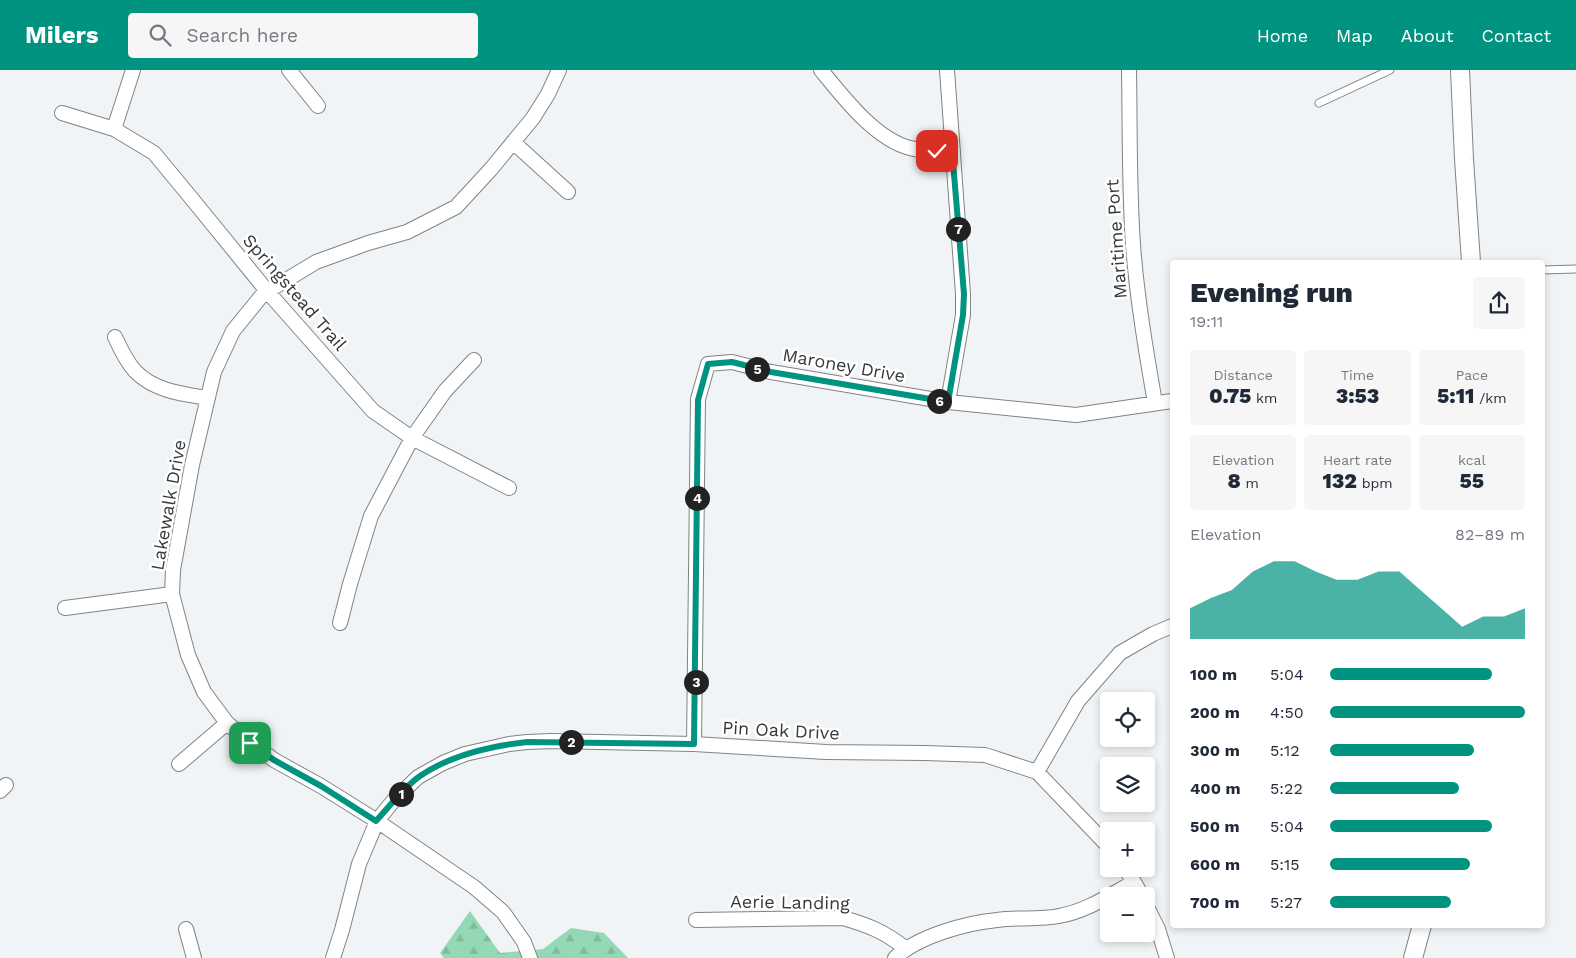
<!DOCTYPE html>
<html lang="en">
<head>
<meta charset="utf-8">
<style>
  :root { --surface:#fff; --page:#f6f6f7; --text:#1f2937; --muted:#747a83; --accent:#009380 }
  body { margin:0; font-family:"Work Sans",sans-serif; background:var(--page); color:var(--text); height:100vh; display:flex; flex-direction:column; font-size:19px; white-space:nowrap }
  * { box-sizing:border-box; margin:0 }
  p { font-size:16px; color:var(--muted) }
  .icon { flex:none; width:28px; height:28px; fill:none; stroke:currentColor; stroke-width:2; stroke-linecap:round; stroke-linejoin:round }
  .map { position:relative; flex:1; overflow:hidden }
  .panel { position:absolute; left:1170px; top:190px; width:375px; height:668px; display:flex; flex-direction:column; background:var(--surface); border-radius:5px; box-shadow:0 2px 8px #0003 }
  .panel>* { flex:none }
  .tools { position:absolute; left:1100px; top:622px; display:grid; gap:10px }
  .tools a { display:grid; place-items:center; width:55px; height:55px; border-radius:5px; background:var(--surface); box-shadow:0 2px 8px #0003; font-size:25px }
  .pin { position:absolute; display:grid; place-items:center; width:42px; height:42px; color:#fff; margin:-21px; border-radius:10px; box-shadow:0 2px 8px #0006 }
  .km { position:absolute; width:25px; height:25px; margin:-12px; border-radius:50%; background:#222; color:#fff; font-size:14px; line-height:25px; text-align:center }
  .round { display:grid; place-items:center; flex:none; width:52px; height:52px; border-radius:5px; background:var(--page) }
  .overview { display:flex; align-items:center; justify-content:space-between; height:85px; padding:0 20px }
  h1 { font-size:28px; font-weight:800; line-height:38px }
  .metrics { display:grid; grid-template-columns:repeat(3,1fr); gap:8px; height:85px; padding:5px 20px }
  .metrics div { display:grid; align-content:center; border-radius:5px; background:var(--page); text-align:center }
  .metrics b { font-size:21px; font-weight:800 }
  .metrics small { font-size:14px; font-weight:400 }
  .metrics p { font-size:14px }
  .chart { height:140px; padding:10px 20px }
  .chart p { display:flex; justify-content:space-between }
  .chart svg { width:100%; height:90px; margin-top:5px; fill:var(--accent); opacity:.7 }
  ul { padding:0 20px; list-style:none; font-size:16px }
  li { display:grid; grid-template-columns:80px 60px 1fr; align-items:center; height:38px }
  li i { height:12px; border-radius:6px; background:var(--accent) }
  header { display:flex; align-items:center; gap:30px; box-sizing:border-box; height:70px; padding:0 25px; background:var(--accent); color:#fff }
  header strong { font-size:24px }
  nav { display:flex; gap:28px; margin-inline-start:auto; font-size:18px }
  .search { width:350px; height:45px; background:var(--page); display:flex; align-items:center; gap:12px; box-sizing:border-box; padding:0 18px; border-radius:5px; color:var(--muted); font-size:19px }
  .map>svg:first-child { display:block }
</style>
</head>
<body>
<header>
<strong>Milers</strong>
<div class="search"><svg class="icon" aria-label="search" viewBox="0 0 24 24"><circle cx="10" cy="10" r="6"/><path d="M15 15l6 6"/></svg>Search here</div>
<nav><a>Home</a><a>Map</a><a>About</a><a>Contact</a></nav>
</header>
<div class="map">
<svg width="1576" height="888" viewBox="0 0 1576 888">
  <defs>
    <pattern id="forest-firs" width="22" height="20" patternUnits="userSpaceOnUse" patternTransform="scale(1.25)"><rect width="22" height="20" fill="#94d8b6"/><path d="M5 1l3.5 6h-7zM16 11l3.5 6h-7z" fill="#80ba9d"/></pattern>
  </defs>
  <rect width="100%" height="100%" fill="#f1f4f6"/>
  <path fill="url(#forest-firs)" d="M 470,841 L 500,883 L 543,879 L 571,858 L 604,863 L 628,888 L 444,888 L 440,883 Z"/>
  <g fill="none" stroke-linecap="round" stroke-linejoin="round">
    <defs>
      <path id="service" d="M 1319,33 L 1390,0
        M 1542,200 L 1576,199"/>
      <path id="minor" d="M 289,0 L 318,36
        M 821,0 C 843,27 875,69 910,78 C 924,82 938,81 953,80
        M 947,0 L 963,224 L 963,245 L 948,332
        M 1129,0 C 1130,58 1129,117 1133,175 C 1137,228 1146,281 1155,333
        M 62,43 L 114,59 L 154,83 L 192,129 L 267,221 L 373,341 L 412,368 L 509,418
        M 114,59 L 133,0
        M 513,72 L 568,122
        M 115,267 C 120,278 126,291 135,301 C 154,321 183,324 208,328
        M 65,538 L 172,524
        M 340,553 L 350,514 L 371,446 L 412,368 L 445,321 L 474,290
        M 694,674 L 698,329 L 708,294 L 732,292 L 771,302 L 948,332 L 1076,345 L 1172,331
        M 179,694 L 227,653
        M 1037,702 L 1078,631 L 1120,583 L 1153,564 L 1172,556
        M 0,721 L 6,715
        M 1125,799 L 1134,812 L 1142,826
        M 1146,835 L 1158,859 L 1167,888
        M 696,850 L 843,848 C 868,855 885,862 905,878
        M 186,859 L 194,888
        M 333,888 L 342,860 L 359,794 L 377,751 L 394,730 L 418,707 L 443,693 L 465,684 L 509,674 L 527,672 L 551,671 L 694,674 L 826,682 L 924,683 L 985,685 L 1037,702 L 1109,777
        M 530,888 L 524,872 L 503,842 L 474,817 L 377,751 L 321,716 L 274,690 L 251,673 L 227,653 L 204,622 L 188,585 L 172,524 L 173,500 L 192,395 L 214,302 L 233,261 L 263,224 L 316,192 L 368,173 L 407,162 L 456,137 L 491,99 L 533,48 L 548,24 L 559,0
        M 895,888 C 918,866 966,853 997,850 C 1017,847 1039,850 1059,846 C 1087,841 1110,825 1134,812"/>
      <path id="tertiary" d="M 1460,0 L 1464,89 L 1471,192
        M 1413,888 L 1422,855"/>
    </defs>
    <use href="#service" stroke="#808385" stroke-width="9"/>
    <use href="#minor" stroke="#808385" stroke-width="16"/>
    <use href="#tertiary" stroke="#808385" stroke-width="20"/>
    <use href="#service" stroke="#fff" stroke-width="7"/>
    <use href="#minor" stroke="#fff" stroke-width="14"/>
    <use href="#tertiary" stroke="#fff" stroke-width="18"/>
  </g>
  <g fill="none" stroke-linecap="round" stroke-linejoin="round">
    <defs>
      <path id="route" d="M 250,673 L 274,690 L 321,716 L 376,751 C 389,737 404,717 420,706 C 451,685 490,676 527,672 L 694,674 L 698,330 L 708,294 L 732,292 L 771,302 L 948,332 L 963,245 L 964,224 L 952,80 L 937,81"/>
    </defs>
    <use href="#route" stroke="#fff" stroke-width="10"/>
    <use href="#route" stroke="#009380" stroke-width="6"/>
  </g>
  <g text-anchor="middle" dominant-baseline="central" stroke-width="5" stroke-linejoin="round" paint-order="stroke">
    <g font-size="18" fill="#373839" stroke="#fff">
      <text transform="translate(1116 169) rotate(-94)">Maritime Port</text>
      <text transform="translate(295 222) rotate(49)">Springstead Trail</text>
      <text transform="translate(844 295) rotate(10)">Maroney Drive</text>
      <text transform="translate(168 435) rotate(-80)">Lakewalk Drive</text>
      <text transform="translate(781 660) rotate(3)">Pin Oak Drive</text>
      <text transform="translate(790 832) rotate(1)">Aerie Landing</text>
    </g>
  </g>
</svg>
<div class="tools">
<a><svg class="icon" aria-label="locate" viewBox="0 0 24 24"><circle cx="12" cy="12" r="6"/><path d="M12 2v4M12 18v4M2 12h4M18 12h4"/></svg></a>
<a><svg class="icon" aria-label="layers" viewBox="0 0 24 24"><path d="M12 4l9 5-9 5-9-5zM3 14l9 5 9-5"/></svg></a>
<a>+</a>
<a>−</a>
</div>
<div class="pin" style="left:250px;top:673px;background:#1e9e55"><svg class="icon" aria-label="arrive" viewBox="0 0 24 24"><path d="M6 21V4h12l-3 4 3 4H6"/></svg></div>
<div class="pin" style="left:937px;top:81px;background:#d93025"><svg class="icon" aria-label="check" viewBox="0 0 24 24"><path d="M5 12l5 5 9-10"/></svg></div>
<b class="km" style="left:401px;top:724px">1</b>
<b class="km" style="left:571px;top:672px">2</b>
<b class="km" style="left:696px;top:612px">3</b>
<b class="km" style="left:697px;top:428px">4</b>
<b class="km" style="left:757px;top:299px">5</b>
<b class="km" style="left:939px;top:331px">6</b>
<b class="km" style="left:958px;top:159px">7</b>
<section class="panel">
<div class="overview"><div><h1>Evening run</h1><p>19:11</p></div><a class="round"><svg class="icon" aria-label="share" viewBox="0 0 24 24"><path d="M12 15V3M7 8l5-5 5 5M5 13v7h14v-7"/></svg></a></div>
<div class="metrics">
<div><p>Distance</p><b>0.75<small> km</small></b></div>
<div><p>Time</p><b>3:53</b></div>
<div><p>Pace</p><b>5:11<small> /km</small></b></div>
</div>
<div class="metrics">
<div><p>Elevation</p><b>8<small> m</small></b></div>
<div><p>Heart rate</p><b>132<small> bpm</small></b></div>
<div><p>kcal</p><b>55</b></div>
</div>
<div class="chart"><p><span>Elevation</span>82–89 m</p>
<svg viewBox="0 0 160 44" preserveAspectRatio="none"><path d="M0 44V29L10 24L20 20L30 11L40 6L50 6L60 11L70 15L80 15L90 11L100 11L110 20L120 29L130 38L140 33L150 33L160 29V44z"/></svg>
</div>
<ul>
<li><b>100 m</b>5:04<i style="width:83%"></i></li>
<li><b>200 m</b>4:50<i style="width:100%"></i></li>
<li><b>300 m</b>5:12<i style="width:74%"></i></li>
<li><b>400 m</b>5:22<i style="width:66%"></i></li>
<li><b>500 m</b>5:04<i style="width:83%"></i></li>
<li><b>600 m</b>5:15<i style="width:72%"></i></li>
<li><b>700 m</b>5:27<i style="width:62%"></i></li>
</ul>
</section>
</div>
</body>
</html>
